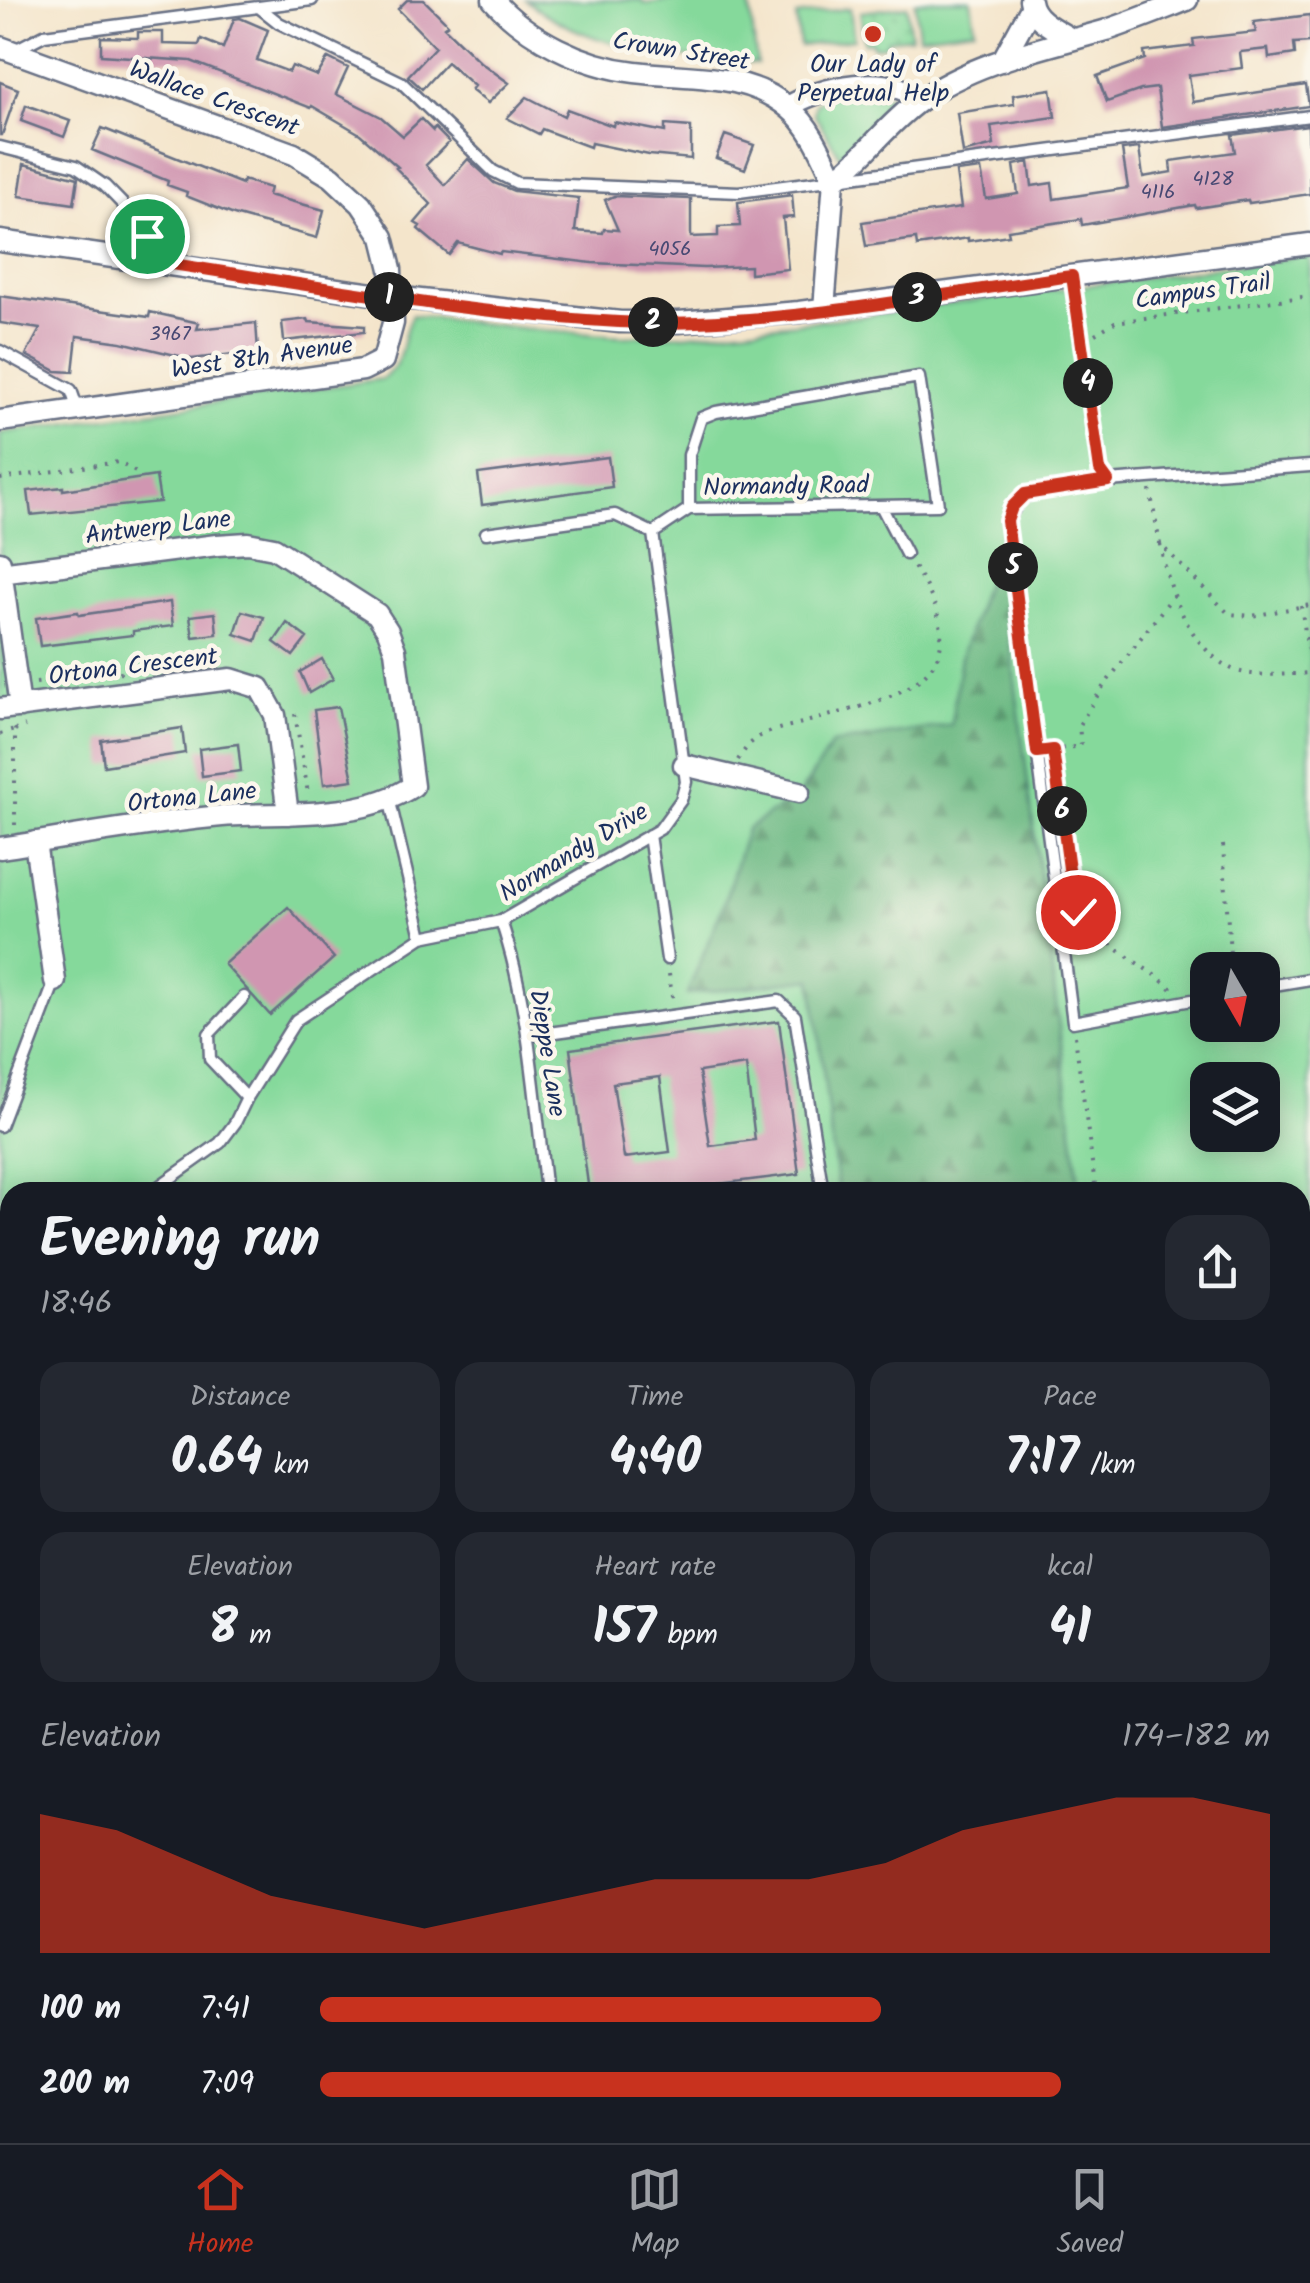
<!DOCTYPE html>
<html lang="en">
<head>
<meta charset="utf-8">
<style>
  :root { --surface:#171b24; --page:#242831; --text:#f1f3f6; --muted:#9ea1a6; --line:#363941; --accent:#c8321e }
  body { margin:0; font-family:Kalam,sans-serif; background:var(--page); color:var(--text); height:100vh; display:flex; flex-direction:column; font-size:38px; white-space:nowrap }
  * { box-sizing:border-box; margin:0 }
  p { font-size:32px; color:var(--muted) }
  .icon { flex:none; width:55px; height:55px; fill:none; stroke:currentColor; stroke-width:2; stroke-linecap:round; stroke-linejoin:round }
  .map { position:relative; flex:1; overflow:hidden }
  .side { position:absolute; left:0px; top:1182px; width:1310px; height:962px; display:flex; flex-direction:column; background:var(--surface); border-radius:30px 30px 0 0; box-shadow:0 5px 25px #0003 }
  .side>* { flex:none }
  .needle { width:65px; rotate:171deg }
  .tools { position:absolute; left:1190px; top:952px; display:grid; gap:20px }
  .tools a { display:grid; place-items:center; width:90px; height:90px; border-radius:20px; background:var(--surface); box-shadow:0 5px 25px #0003; font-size:50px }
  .pin { position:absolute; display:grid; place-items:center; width:85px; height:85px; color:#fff; margin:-42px; border:5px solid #fff; border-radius:50%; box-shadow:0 2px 10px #0007 }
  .km { position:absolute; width:50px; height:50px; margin:-25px; border-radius:50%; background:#222; color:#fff; font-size:28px; line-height:50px; text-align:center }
  .round { display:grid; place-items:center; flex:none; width:105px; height:105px; border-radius:30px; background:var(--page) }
  .summary { display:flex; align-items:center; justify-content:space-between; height:170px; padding:0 40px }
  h1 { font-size:55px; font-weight:600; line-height:75px }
  .stats { display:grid; grid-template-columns:repeat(3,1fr); gap:15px; height:170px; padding:10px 40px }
  .stats div { display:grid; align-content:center; border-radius:25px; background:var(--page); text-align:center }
  .stats b { font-size:50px; font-weight:600 }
  .stats small { font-size:28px; font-weight:400 }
  .stats p { font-size:28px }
  .chart { height:280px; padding:20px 40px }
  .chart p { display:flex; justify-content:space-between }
  .chart svg { width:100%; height:180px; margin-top:10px; fill:var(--accent); opacity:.7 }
  ul { padding:0 40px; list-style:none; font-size:32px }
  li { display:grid; grid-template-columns:160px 120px 1fr; align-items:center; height:75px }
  li i { height:25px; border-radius:12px; background:var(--accent) }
  .tabs { display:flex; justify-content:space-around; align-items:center; height:140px; border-top:2px solid var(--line); background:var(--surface); font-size:28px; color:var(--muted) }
  .tabs a { display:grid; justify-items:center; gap:5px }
  .tabs .on { color:var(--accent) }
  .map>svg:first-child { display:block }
</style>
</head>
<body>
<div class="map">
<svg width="1310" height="2143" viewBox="0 0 1310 2143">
  <defs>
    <pattern id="forest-firs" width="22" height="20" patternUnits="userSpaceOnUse" patternTransform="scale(2.5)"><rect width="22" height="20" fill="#6cb983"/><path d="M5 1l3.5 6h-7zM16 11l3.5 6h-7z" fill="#58976e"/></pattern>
    <pattern id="park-dots" width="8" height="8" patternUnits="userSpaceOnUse" patternTransform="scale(2.5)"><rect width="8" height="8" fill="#85d99b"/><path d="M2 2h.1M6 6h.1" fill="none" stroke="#72bb88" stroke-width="1.8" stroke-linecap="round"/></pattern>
    <pattern id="water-ripples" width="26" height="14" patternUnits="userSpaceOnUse" patternTransform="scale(2.5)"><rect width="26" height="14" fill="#53afd1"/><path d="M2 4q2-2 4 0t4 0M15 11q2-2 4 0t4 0" fill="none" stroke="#448fad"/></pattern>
  </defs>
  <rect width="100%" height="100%" fill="#fbf7ec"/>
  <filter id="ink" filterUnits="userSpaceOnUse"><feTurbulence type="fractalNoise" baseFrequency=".01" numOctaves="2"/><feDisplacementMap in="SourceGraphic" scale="20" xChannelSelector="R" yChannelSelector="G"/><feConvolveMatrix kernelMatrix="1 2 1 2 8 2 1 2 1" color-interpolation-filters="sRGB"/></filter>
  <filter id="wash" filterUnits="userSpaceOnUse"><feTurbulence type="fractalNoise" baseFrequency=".0048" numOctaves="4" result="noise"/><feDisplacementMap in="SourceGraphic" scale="40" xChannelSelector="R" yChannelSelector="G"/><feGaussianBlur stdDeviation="2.25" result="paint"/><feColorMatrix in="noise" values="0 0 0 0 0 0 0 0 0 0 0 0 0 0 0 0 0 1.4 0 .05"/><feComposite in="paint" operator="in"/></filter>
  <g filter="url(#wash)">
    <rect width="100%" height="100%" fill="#f4e5cb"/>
    <path fill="#85d99b" stroke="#50847c" stroke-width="2.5" fill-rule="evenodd" d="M 526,0 L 642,0 L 644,4 L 672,0 L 749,0 L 757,64 C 677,56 592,53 526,0 Z
      M 930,0 L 971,0 L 975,29 L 919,36 L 915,2 Z
      M 850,8 L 854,39 L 800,46 L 796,16 Z
      M 825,96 L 894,96 L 899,102 L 843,161 L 814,114 L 815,104 Z
      M 1310,255 L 1310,1219 L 1300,1220 L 1300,1192 L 10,1192 L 10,1379 L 0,1381 L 0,433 L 382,379 C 408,360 398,340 412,315 L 547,331 L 621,336 L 682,335 L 854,317 ZM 1208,970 L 1262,970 L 1262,1025 L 1208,1025 ZM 1208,1080 L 1262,1080 L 1262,1135 L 1208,1135 Z"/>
    <path fill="url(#forest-firs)" stroke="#447470" stroke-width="2.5" d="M 1002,579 L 1080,1192 L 838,1192 L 812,979 L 687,994 L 724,903 L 747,829 L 800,794 L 832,744 L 951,725 L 961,657 L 986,581 Z"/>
    <path fill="url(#park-dots)" stroke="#50847c" stroke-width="2.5" d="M 907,6 L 911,37 L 887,40 L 887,45 L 873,47 L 872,42 L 864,43 L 860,12 Z
      M 1310,1290 L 1310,2143 L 258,2143 L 271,2135 L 1300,2135 L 1300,1292 Z"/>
    <path fill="url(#water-ripples)" stroke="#376f98" stroke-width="2.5" d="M 1300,1836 L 1310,1837 L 1310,2080 L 1300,2082 Z"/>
    <g id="blocks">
      <path fill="#d096b1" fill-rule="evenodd" d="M 407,0 L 424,0 L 448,24 L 444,27 L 480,62 L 509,83 L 488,103 L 471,90 L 474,86 L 447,62 L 422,89 L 408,76 L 435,47 L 398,9 Z
        M 1310,15 L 1310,42 L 1294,43 L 1295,54 L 1269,58 L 1268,49 L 1240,52 L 1242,68 L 1189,75 L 1193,102 L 1306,85 L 1309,106 L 1162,127 L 1157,88 L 1141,90 L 1107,102 L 1097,76 L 1145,59 L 1144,52 L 1194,46 L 1193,39 L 1256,32 L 1254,22 Z
        M 240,18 L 268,30 L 257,60 L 289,72 L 292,66 L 317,76 L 328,58 L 348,68 L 336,94 L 381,117 L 403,136 L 421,119 L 433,131 L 435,128 L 449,142 L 426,165 L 445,185 L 468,159 L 494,183 L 514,191 L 579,198 L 575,231 L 603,233 L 604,229 L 618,230 L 605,200 L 614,196 L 691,199 L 691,237 L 718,236 L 718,227 L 740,226 L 738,202 L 792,195 L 794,217 L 783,218 L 788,269 L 750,273 L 750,266 L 704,268 L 592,263 L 501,252 L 500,254 L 458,243 L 449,255 L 418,229 L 420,226 L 415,223 L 431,204 L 396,168 L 398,167 L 360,134 L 312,106 L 311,108 L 191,61 L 101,55 L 101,37 L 138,38 L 138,32 L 163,32 L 163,44 L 199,45 L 201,39 L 223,48 L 234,19 Z
        M 0,82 L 18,89 L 2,135 L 0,135 Z
        M 1051,89 L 1055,117 L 991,126 L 994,145 L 963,153 L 957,113 L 1014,104 L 1013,95 Z
        M 527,97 L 564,116 L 567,109 L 613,126 L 614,122 L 665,132 L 665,125 L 691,127 L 691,159 L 649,155 L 591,143 L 590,147 L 542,129 L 539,134 L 507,118 Z
        M 26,105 L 70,121 L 64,137 L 21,121 Z
        M 1308,125 L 1310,194 L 1249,203 L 1248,200 L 1196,208 L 1195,205 L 1082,225 L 1081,219 L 1008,230 L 1009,235 L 968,241 L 968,238 L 917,246 L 916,239 L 866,246 L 862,222 L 961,208 L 956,172 L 981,169 L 986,199 L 1018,194 L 1014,165 L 1029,162 L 1032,186 L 1052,183 L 1054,199 L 1128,188 L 1122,150 L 1139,148 L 1143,177 L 1172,172 L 1171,161 L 1235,152 L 1232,135 Z
        M 102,128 L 242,184 L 243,180 L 270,188 L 268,195 L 324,210 L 317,238 L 234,215 L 186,196 L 187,192 L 167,185 L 168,181 L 92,150 Z
        M 725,135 L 754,145 L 745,169 L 716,158 Z
        M 24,164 L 78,178 L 74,204 L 19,196 Z
        M 0,296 L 149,317 L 150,312 L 199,323 L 197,329 L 256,323 L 258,351 L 192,359 L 121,342 L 77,336 L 73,372 L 56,371 L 26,355 L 40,329 L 0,323 Z
        M 308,319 L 309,322 L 364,326 L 364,332 L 284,341 L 282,322 Z
        M 608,457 L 612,487 L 482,505 L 478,474 Z
        M 156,476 L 160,502 L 31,515 L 28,491 L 63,487 L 63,490 Z
        M 170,602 L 173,626 L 133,631 L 133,635 L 40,646 L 36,618 L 78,612 L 79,615 Z
        M 242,611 L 264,617 L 256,641 L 235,634 Z
        M 215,613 L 217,634 L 193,637 L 190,616 Z
        M 287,623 L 307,638 L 293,656 L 274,642 Z
        M 322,659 L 333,679 L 309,693 L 300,672 Z
        M 338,707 L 353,780 L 324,784 L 314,710 Z
        M 182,728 L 185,753 L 104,766 L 101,740 Z
        M 238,744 L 241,771 L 202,776 L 199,749 Z
        M 288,907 L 334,958 L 270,1015 L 224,964 Z
        M 779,1021 L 799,1174 L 653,1192 L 589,1192 L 570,1049 ZM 746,1065 L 755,1140 L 710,1146 L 699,1072 ZM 660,1077 L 670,1152 L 624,1158 L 613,1083 Z"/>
    </g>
  </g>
  <g filter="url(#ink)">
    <use href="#blocks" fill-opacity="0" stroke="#676f84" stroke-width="2.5"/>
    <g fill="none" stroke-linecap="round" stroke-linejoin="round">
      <defs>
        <path id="lane" d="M 260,8 L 279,23 L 401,82 L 493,171 L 517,183 L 739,192 L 1310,116
          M 13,51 L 44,35 L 312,0
          M 0,147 L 76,166 L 105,186 L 141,223 L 152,261
          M 1073,276 L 1100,470 L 1108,481
          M 0,351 L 71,390 L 78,410
          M 881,506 L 906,554
          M 486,533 L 615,515 L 653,533
          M 653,533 L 689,509 L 938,505 L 919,377 L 716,412 L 701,418 L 689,455 L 689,509
          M 390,802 L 422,937
          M 649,835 L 667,959
          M 501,921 C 530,1007 535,1103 546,1192
          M 1262,987 L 1310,979
          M 244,997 L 209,1034 L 210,1059 L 247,1098
          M 1208,997 L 1073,1022 L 1007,521 L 1019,500 L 1035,491 L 1108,481 L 1310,466
          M 527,1036 L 779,1001 L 795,1016 L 823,1192
          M 0,1126 L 55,981
          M 151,1192 L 220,1143 L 235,1123 L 247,1098 L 296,1020 L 422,937 L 501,921 L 660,829 L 681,800 L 686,782 L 653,533
          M 0,1231 L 10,1229
          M 0,1574 L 10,1573
          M 0,2041 L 10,2040
          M 90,2135 L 91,2143"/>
        <path id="street" d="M 493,0 C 528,39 583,66 635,72 C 688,79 746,71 790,109 C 811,126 823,156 834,180
          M 1030,0 C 1032,19 1054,29 1070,38
          M 0,47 L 294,154 L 332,177 L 347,191 L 361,204 L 383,237 L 391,269 L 393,323 L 383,360 L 363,370 L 0,421
          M 1002,61 L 1031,8
          M 788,107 C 821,86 888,72 920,100
          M 0,241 L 394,297 L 620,322 L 679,322 L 799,312 L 1310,244
          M 824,309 L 834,180 C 865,157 887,124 919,101 C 973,62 1044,48 1107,30 C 1134,21 1161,10 1187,0
          M 0,562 L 20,707
          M 0,573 L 217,545 L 248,543 L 274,548 L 377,614 L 388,631 L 395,650 L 413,786 C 356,823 277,810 212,817 C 141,824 70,837 0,848
          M 0,709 L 231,679 L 260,688 L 275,715 L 288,814
          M 684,765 L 799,792
          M 35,842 L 55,981
          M 0,1704 L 10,1703
          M 0,1858 L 10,1856
          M 233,2143 L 247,2135"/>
        <path id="secondary" d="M 1300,1241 L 1310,1239
          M 1300,1272 L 1310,1271
          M 0,1401 L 10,1399
          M 0,1444 L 10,1443"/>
      </defs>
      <use href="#lane" stroke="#676f84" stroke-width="15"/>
      <use href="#street" stroke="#676f84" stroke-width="25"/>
      <use href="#secondary" stroke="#676f84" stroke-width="32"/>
      <path stroke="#676f84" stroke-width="4" stroke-dasharray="2.5 8" stroke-linecap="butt" d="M 1095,334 L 1115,322 L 1310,296
        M 0,479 L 118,462 L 139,474
        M 1150,490 L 1160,544 L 1229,614 L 1252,616 L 1310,605
        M 1160,544 C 1168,588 1189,648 1232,669 C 1251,678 1290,674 1310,673
        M 1301,606 L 1310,663
        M 36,683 L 215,660
        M 295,714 L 308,793
        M 0,734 L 15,730
        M 1053,749 L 1073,898 C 1089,941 1142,961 1174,991
        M 1051,750 L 1081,746 L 1079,725 L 1103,687 L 1173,596
        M 738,760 C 742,754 746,747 752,742 C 763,731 787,727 802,723 C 892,698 990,682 914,567
        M 15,825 L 15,730 L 25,726
        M 1223,845 L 1231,970
        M 669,974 L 673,1004
        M 1075,1036 L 1096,1192
        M 695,1186 L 696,1192
        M 1300,1338 L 1310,1336
        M 1300,1389 L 1310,1387
        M 1300,1537 L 1310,1541
        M 1300,1740 L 1310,1738
        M 1300,1797 L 1310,1799
        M 0,1975 L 10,1973
        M 332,2135 L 335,2143
        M 383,2135 L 384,2143
        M 577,2135 L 587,2143
        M 1245,2135 L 1261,2143
        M 741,2143 L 753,2135"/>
      <use href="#lane" stroke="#fff" stroke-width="10"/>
      <use href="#street" stroke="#fff" stroke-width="20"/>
      <use href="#secondary" stroke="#fce5cf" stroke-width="28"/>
    </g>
  </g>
  <g fill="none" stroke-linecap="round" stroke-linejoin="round" filter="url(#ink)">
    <defs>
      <path id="route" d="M 147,236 L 152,261 C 306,284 463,314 619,322 C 763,329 929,295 1072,276 L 1100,470 L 1108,481 L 1025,494 L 1012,507 L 1007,521 L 1037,752 L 1053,750 L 1073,898 L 1078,912"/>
    </defs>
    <use href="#route" stroke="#fff" stroke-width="20"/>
    <use href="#route" stroke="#c8321e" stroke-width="12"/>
  </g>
  <circle fill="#c8321e" stroke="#fbf7ec" stroke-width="4" cx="873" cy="34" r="10"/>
  <g text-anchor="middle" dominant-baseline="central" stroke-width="9" stroke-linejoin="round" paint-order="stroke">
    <g font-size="20" fill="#484973">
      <text x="1213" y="180">4128</text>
      <text x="1158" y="193">4116</text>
      <text x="670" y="250">4056</text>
      <text x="170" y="335">3967</text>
    </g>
    <g font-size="25" fill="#1b2f5e" stroke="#fbf7ec">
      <text transform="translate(681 52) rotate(9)">Crown Street</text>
      <text transform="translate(214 99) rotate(20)">Wallace Crescent</text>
      <text transform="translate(1203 292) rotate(-8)">Campus Trail</text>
      <text transform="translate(262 358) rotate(-8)">West 8th Avenue</text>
      <text transform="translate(786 487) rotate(-1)">Normandy Road</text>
      <text transform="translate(158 528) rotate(-7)">Antwerp Lane</text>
      <text transform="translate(133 667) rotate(-7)">Ortona Crescent</text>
      <text transform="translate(192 798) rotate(-6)">Ortona Lane</text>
      <text transform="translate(574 853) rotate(-31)">Normandy Drive</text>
      <text transform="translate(547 1053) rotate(81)">Dieppe Lane</text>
    </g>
    <g font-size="25" fill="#1b2f5e" stroke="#fbf7ec">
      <text x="873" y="65">Our Lady of<tspan x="873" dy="29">Perpetual Help</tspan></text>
    </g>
  </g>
</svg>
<div class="tools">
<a><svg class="needle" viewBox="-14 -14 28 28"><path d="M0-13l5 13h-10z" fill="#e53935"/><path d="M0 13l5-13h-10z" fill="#9ea1a6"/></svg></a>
<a><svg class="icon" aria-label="layers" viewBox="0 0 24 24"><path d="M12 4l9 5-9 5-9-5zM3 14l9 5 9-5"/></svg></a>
</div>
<div class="pin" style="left:147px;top:236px;background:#1e9e55"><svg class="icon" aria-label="arrive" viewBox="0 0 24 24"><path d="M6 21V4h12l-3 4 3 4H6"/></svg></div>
<div class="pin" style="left:1078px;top:912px;background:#d93025"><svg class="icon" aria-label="check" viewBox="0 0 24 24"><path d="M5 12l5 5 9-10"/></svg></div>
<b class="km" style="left:389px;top:297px">1</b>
<b class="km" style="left:653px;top:322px">2</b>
<b class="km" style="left:917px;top:297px">3</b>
<b class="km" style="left:1088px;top:383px">4</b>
<b class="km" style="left:1013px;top:567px">5</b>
<b class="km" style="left:1062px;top:811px">6</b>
<section class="side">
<div class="summary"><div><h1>Evening run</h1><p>18:46</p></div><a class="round"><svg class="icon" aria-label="share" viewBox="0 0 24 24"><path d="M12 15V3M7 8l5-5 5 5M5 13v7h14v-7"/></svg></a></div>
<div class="stats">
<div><p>Distance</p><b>0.64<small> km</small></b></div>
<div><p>Time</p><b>4:40</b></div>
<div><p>Pace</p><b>7:17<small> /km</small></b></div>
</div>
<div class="stats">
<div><p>Elevation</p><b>8<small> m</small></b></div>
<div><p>Heart rate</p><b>157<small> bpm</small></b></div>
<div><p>kcal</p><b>41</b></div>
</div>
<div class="chart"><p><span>Elevation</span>174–182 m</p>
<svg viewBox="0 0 160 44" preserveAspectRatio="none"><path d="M0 44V10L10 14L20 22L30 30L40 34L50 38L60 34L70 30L80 26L90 26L100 26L110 22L120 14L130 10L140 6L150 6L160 10V44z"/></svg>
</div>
<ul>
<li><b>100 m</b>7:41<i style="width:59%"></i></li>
<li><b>200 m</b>7:09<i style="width:78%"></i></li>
</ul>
</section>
</div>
<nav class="tabs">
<a class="on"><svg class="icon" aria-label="home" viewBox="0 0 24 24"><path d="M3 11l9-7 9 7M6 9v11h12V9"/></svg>Home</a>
<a><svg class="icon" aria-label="map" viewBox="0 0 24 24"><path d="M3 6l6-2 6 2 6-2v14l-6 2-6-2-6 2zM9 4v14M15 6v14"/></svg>Map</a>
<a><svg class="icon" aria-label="saved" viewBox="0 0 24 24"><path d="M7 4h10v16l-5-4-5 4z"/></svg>Saved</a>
</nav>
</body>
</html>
